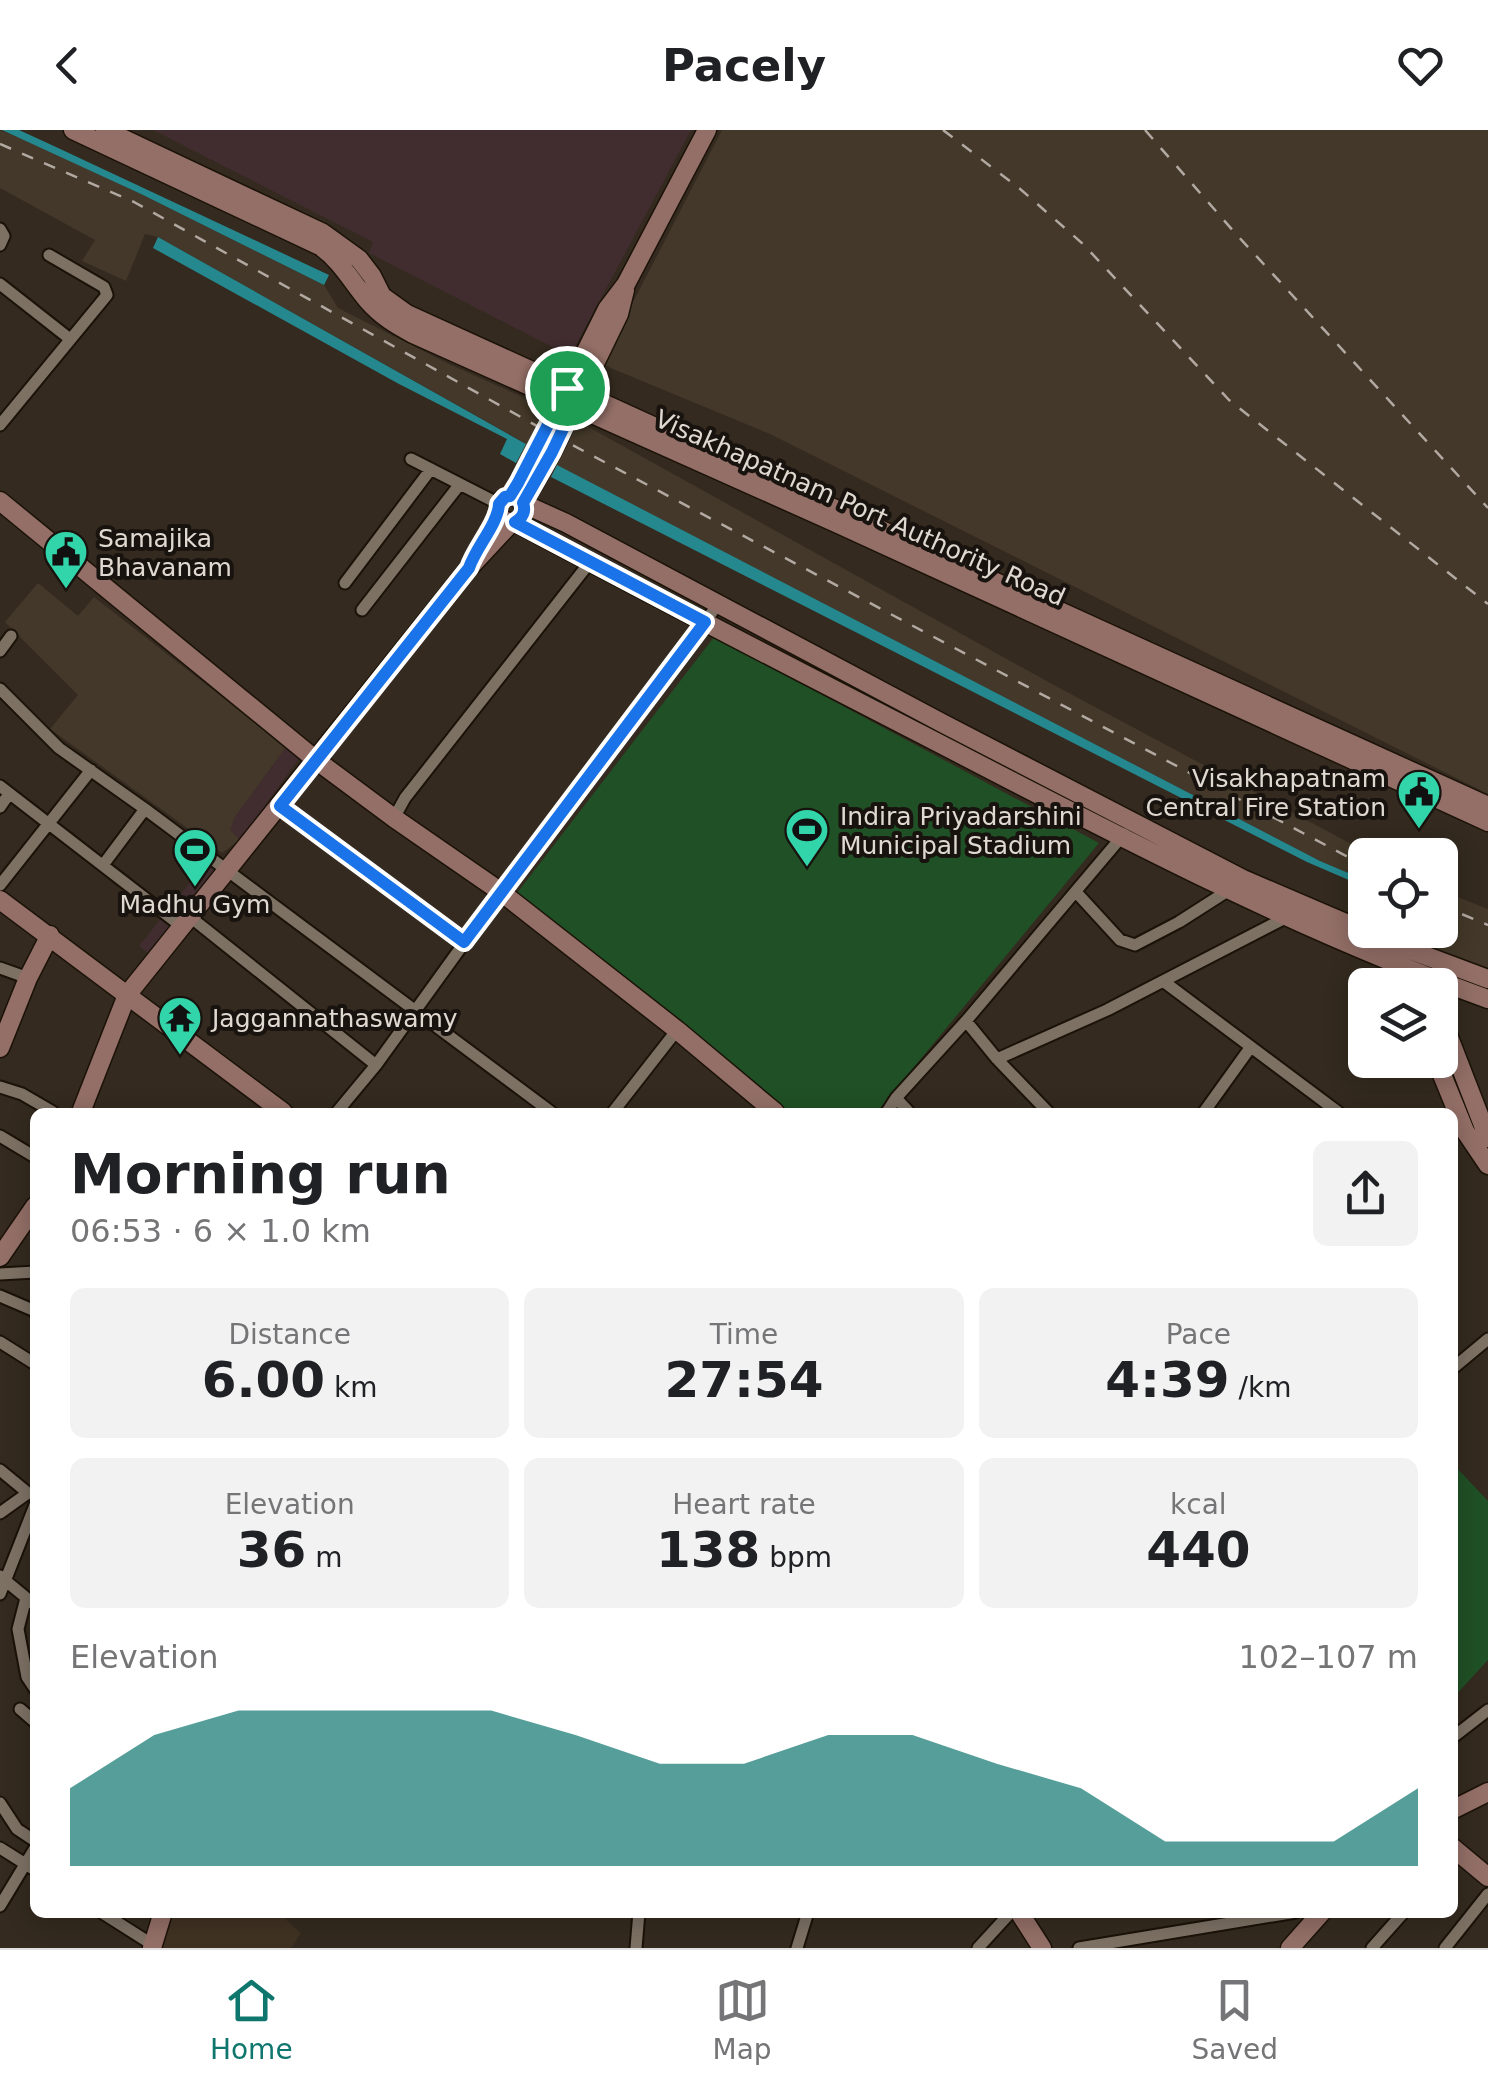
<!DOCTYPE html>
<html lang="en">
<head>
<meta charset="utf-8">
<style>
  :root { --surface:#fff; --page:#f2f2f2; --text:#202124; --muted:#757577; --line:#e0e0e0; --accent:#0f766e }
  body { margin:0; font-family:"DejaVu Sans",sans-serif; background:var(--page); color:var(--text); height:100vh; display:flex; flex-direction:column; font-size:38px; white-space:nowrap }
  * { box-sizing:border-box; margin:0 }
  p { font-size:32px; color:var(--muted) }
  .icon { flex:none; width:55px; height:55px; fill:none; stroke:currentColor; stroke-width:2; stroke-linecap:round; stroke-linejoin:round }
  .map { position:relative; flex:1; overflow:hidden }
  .panel { position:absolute; left:30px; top:978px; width:1428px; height:810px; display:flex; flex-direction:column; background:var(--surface); border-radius:15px; box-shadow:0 5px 25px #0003 }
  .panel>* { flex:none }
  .tools { position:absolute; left:1348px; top:708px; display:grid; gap:20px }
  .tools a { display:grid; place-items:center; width:110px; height:110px; border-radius:15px; background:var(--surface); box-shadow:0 5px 25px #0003; font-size:50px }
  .pin { position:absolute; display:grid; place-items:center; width:85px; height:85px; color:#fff; margin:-42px; border:5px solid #fff; border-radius:50%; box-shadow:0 2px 10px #0007 }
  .round { display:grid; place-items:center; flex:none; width:105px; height:105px; border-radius:15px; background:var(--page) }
  .headline { display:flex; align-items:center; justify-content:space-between; height:170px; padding:0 40px }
  h1 { font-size:55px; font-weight:700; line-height:75px }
  .figures { display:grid; grid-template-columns:repeat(3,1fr); gap:15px; height:170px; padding:10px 40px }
  .figures div { display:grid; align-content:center; border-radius:15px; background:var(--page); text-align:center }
  .figures b { font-size:50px; font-weight:700 }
  .figures small { font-size:28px; font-weight:400 }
  .figures p { font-size:28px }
  .chart { height:280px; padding:20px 40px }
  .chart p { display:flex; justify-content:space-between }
  .chart svg { width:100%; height:180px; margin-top:10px; fill:var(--accent); opacity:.7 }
  header { display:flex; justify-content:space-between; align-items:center; height:130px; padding:0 40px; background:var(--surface); font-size:45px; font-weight:700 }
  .menu { display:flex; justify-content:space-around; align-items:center; height:140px; border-top:2px solid var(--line); background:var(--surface); font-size:28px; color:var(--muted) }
  .menu a { display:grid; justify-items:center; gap:5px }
  .menu .current { color:var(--accent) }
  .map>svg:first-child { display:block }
</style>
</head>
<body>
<header><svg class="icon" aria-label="back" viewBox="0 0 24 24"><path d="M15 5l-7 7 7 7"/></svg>Pacely<svg class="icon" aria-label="heart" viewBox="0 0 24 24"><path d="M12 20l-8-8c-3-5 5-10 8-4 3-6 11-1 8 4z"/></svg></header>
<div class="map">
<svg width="1488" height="1818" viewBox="0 0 1488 1818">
  <rect width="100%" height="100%" fill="#342a1f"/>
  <path fill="#412d30" d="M 153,0 L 691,0 L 570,226 L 369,123 L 373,112 Z
    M 286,617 L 300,627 L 240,710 L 229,700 L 235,687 Z
    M 208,730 L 219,739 L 150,825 L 139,816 Z"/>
  <path fill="#433829" d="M 0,0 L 46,18 L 141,64 L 324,155 L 338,178 L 449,234 L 585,295 L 1052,554 L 1372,725 L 1365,725 L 1365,750 L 1320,731 L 558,336 L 551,347 L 516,333 L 525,313 L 158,107 L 145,104 L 126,151 L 82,131 L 95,110 L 0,58 Z
    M 722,0 L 1488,0 L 1488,664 L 770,304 L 601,234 Z
    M 38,453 L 78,486 L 94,467 L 286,617 L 235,687 L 230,700 L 240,710 L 222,723 L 50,599 L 78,565 L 5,492 Z
    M 1440,760 L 1488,779 L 1488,839 L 1404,807 L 1407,800 L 1440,800 Z"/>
  <path fill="#403223" d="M 174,1783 L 280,1783 L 280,1784 L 301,1803 L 291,1818 L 161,1818 Z"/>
  <path fill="#205025" d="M 714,507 L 1099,713 L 877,982 L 786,982 L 517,763 Z
    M 1456,1337 L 1488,1371 L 1488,1530 L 1453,1568 L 1452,1340 Z"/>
  <path fill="#25888f" d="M 2,0 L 19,0 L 56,17 L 329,145 L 324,155 L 141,64 Z
    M 158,107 L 526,314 L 516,333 L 500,324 L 507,309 L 399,254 L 153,118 Z
    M 557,335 L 1320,731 L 1365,750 L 1365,757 L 1307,732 L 551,347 Z"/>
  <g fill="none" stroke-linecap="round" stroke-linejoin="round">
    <defs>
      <path id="street" d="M 0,99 L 4,106 L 0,115
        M 0,154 L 70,209
        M 0,295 L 107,165 L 104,157 L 49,125
        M 411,329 L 499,374
        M 345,453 L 431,339
        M 362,480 L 460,354
        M 0,521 L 11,506
        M 0,559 L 59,618 L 145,679 L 551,982
        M 0,656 L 181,796
        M 280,676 L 368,740 L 376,749 L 464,812
        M 0,677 L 9,664
        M 394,688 L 405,668 L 590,432
        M 103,735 L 145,679
        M 0,755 L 91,640
        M 1076,762 L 1120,810 L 1135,815 L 1179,792 L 1229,760
        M 189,786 L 376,935
        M 0,838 L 28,848
        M 1163,851 L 1338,982
        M 966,891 L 997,929 L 1048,982
        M 997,929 L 1107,880 L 1289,786
        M 0,957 L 22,964 L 53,982
        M 896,968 L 909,982
        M 337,982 L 376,935 L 501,762 L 719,473
        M 613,982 L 677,900
        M 887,982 L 896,968 L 966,891 L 1124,704
        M 1204,982 L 1250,918
        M 0,1006 L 35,1027
        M 0,1144 L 35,1142
        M 0,1166 L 35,1181
        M 0,1212 L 35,1234
        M 1452,1239 L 1488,1209
        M 0,1340 L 28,1363 L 0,1383
        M 0,1446 L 35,1475
        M 0,1464 L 35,1375
        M 26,1468 L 18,1499 L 27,1547 L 35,1559
        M 20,1579 L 35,1592
        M 1452,1608 L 1488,1580
        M 0,1673 L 17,1699 L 35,1711
        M 0,1718 L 35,1740
        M 0,1776 L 35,1718
        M 101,1782 L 153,1815
        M 636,1818 L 639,1782
        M 797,1818 L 808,1782
        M 978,1818 L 1011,1782
        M 1079,1818 L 1296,1782
        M 1372,1818 L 1404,1782
        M 1445,1818 L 1488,1764"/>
      <path id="secondary" d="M 73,0 L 320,116 C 340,130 352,152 368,171 C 381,186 396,195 413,204 L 836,393 L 1488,692
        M 105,0 L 323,103 L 359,129 L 372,146 L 382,166 L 407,184 L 1488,676
        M498 379a13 13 0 1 1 26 0a13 13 0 1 1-26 0Z
        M 511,366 L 536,321 L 607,179 L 626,154 L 707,0
        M 0,371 L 316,630 L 394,688 L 501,762 L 677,900 L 775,982
        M 523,373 L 552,322 L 619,184 L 625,160
        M 524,374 L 566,393 L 942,593 L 1243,749 L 1397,815 L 1488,849
        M 515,392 C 660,470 806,545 952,620 C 1127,711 1302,802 1488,869
        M 0,770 L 283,982
        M 1440,884 L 1488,1008
        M 0,918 L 28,848 L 50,805
        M 1436,930 L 1465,1001 L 1488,1035
        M 81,982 L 127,865 L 469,438 L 511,393
        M 0,1127 L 35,1076
        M 1452,1680 L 1488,1662
        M 1452,1717 L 1488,1747
        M 1019,1782 L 1042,1818
        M 152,1818 L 163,1782
        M 1290,1818 L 1322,1782"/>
    </defs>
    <use href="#street" stroke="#1b1208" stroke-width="15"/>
    <use href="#secondary" stroke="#1b1208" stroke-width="21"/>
    <use href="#street" stroke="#7d7164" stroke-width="11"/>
    <use href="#secondary" stroke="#936f67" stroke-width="18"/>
    <path stroke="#b2aaa2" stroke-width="2.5" stroke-dasharray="12 12" stroke-linecap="butt" d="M 943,0 L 1019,58 L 1083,114 L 1229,270 L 1488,474
      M 1145,0 L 1236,104 L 1488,378
      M 0,14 L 134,72 L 546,301 L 1365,736
      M 1440,775 L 1488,795"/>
  </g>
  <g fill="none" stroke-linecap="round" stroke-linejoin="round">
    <defs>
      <path id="route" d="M 567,258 L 580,263 L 552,322 L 523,373 C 526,381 523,388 515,392 L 705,492 L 464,812 L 280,676 L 469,438 C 476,417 498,394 499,374 L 505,367 L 510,366 L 518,353 Z"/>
    </defs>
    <use href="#route" stroke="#fff" stroke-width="20"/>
    <use href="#route" stroke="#1a73e8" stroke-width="12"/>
  </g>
  <defs>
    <symbol id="civic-pin" viewBox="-11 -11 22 30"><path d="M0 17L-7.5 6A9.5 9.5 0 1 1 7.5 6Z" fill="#32d4a9" stroke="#18130e"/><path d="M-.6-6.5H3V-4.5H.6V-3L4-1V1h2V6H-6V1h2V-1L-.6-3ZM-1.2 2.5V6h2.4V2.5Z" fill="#111"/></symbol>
    <symbol id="stadium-pin" viewBox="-11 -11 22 30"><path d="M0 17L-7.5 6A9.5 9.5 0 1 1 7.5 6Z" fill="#32d4a9" stroke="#18130e"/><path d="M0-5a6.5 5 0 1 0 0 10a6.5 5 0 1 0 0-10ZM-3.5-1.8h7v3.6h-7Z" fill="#111"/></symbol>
    <symbol id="temple-pin" viewBox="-11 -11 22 30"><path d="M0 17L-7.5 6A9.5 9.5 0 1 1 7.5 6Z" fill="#32d4a9" stroke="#18130e"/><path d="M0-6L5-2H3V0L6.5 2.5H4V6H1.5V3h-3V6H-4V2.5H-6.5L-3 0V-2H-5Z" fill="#111"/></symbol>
  </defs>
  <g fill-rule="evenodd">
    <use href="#civic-pin" x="41" y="397" width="50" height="68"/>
    <use href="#civic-pin" x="1394" y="637" width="50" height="68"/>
    <use href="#stadium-pin" x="782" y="675" width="50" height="68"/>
    <use href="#stadium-pin" x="170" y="695" width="50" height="68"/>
    <use href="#temple-pin" x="155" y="863" width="50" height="68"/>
  </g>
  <g text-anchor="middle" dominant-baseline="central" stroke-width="8" stroke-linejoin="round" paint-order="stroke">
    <g font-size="25" fill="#e0d9d2" stroke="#18130e">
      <text transform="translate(860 378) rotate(24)">Visakhapatnam Port Authority Road</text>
    </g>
    <g font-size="25" fill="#e0d9d2" stroke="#18130e" text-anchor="start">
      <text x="98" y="408">Samajika<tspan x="98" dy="29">Bhavanam</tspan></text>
      <text x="1386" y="648" text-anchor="end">Visakhapatnam<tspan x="1386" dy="29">Central Fire Station</tspan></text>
      <text x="840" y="686">Indira Priyadarshini<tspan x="840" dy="29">Municipal Stadium</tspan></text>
      <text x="195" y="774" text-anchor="middle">Madhu Gym</text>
      <text x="212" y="888">Jaggannathaswamy</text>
    </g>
  </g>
</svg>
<div class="tools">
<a><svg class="icon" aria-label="locate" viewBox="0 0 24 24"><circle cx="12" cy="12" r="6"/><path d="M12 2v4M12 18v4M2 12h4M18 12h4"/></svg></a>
<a><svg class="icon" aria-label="layers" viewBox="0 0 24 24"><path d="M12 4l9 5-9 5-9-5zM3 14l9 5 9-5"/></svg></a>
</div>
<div class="pin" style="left:567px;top:258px;background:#1e9e55"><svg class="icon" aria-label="arrive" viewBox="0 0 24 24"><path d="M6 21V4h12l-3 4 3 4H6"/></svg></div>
<section class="panel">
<div class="headline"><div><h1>Morning run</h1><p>06:53 · 6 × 1.0 km</p></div><a class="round"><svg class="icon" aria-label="share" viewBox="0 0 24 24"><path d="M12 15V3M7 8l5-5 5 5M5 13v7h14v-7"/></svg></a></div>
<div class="figures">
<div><p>Distance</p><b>6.00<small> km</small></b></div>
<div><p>Time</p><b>27:54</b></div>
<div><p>Pace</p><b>4:39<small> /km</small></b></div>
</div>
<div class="figures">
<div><p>Elevation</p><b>36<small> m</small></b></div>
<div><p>Heart rate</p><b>138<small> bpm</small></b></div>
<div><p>kcal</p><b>440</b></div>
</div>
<div class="chart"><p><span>Elevation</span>102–107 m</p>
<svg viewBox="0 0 160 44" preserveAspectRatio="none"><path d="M0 44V25L10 12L20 6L30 6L40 6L50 6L60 12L70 19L80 19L90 12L100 12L110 19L120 25L130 38L140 38L150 38L160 25V44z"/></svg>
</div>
</section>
</div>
<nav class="menu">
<a class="current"><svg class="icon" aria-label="home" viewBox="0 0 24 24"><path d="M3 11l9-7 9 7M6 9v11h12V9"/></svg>Home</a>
<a><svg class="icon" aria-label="map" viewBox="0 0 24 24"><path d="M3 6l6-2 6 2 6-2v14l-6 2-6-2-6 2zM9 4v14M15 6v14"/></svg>Map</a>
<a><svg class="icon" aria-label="saved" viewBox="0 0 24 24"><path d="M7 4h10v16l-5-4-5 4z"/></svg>Saved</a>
</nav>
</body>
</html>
